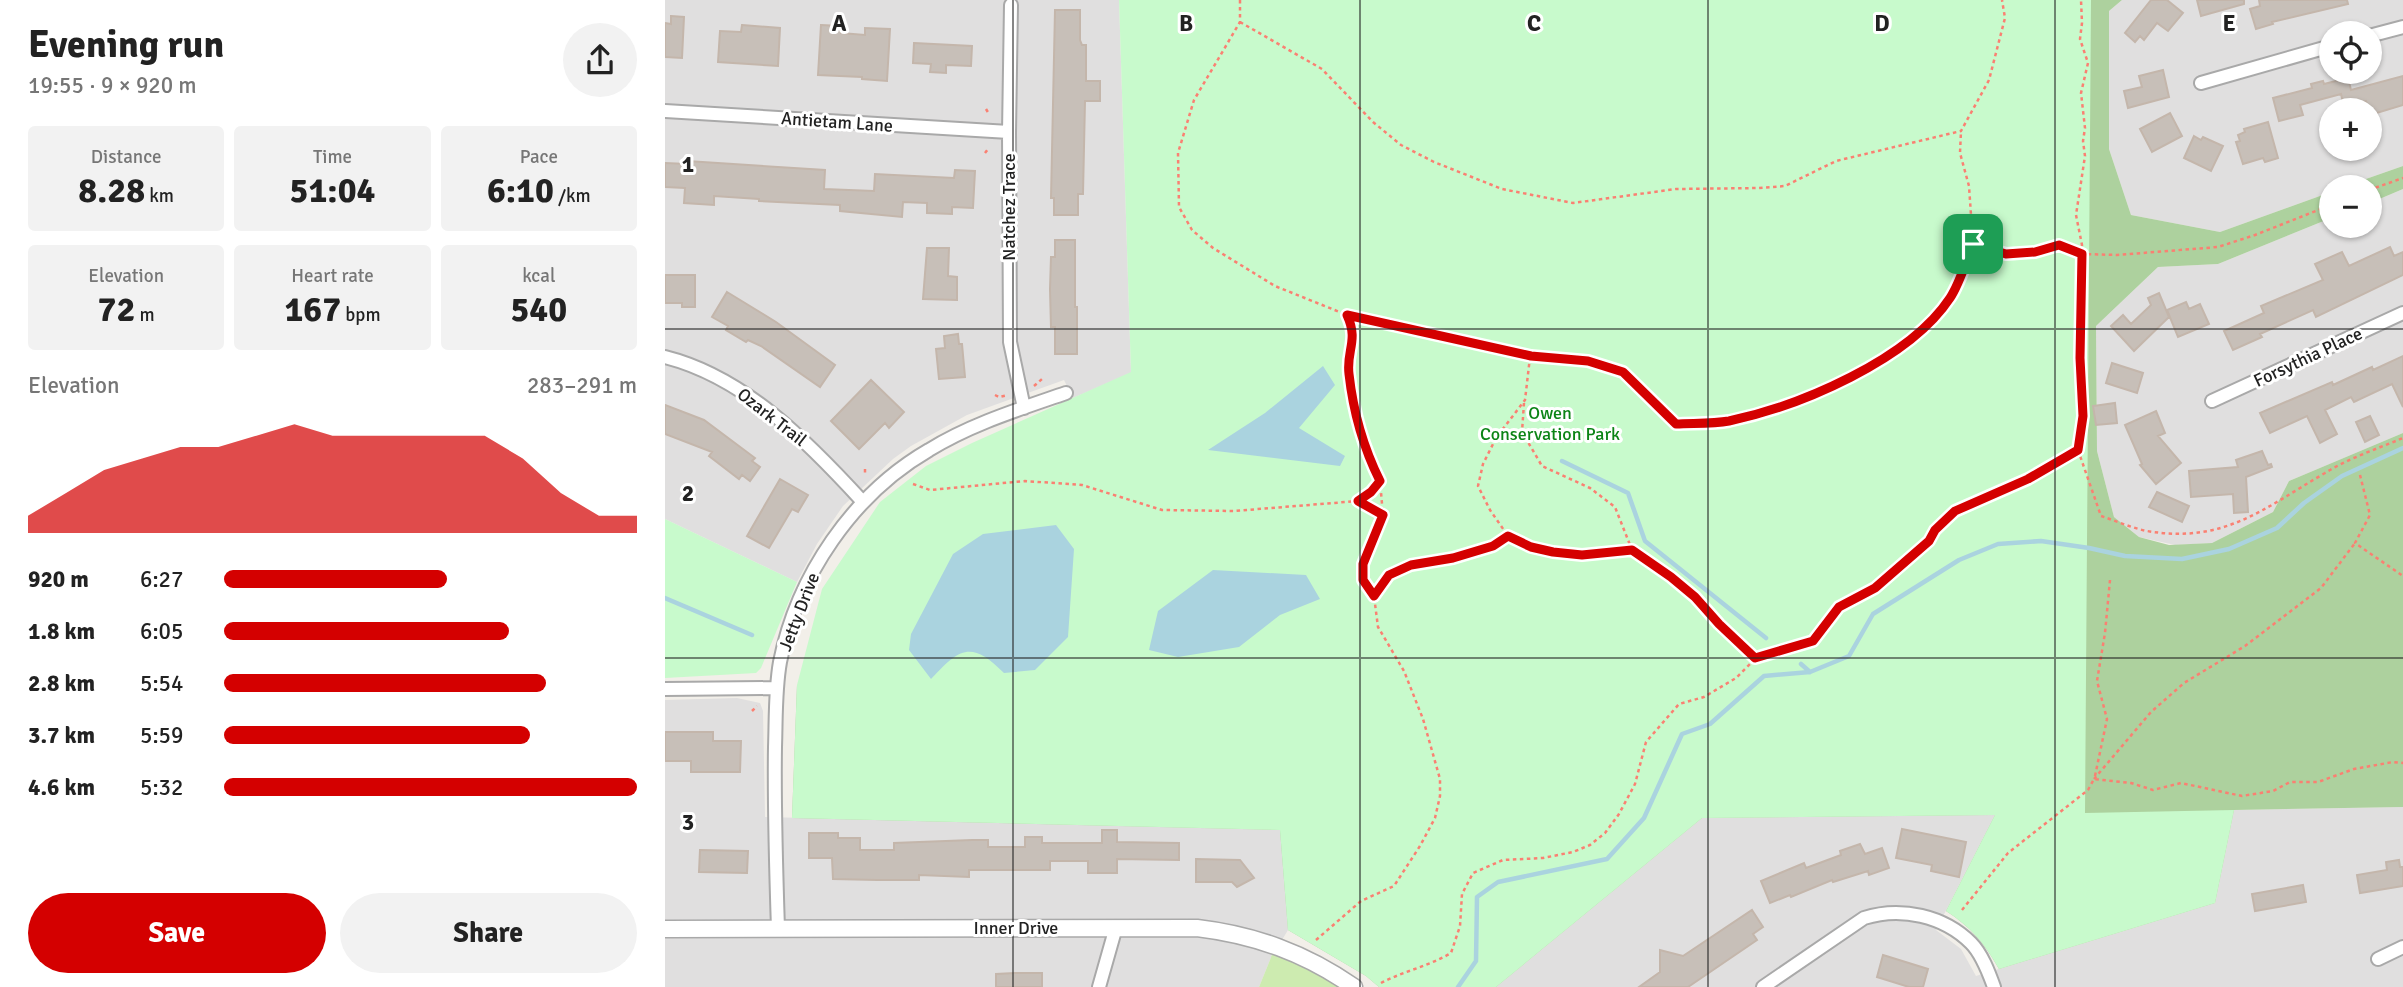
<!DOCTYPE html>
<html lang="en">
<head>
<meta charset="utf-8">
<style>
  :root { --surface:#fff; --page:#f2f2f2; --text:#222; --muted:#767676; --accent:#d40000 }
  body { margin:0; font-family:Signika,sans-serif; background:var(--page); color:var(--text); height:100vh; display:flex; flex-direction:column; font-size:26px; white-space:nowrap }
  * { box-sizing:border-box; margin:0 }
  p { font-size:23px; color:var(--muted) }
  .icon { flex:none; width:38px; height:38px; fill:none; stroke:currentColor; stroke-width:2; stroke-linecap:round; stroke-linejoin:round }
  .map { position:relative; flex:1; overflow:hidden }
  .drawer { display:flex; flex-direction:column; background:var(--surface); width:665px }
  .drawer>* { flex:none }
  .buttons { position:absolute; left:1654px; top:21px; display:grid; gap:14px }
  .buttons a { display:grid; place-items:center; width:63px; height:63px; border-radius:50%; background:var(--surface); box-shadow:0 2px 5px #0004; font-size:35px }
  .pin { position:absolute; display:grid; place-items:center; width:60px; height:60px; color:#fff; margin:-30px; border-radius:14px; box-shadow:0 4px 10px #0006 }
  .round { display:grid; place-items:center; flex:none; width:74px; height:74px; border-radius:37px; background:var(--page) }
  .overview { display:flex; align-items:center; justify-content:space-between; height:119px; padding:0 28px }
  h1 { font-size:38px; font-weight:800; line-height:52px }
  .figures { display:grid; grid-template-columns:repeat(3,1fr); gap:10px; height:119px; padding:7px 28px }
  .figures div { display:grid; align-content:center; border-radius:7px; background:var(--page); text-align:center }
  .figures b { font-size:35px; font-weight:800 }
  .figures small { font-size:19px; font-weight:400 }
  .figures p { font-size:19px }
  .chart { height:196px; padding:14px 28px }
  .chart p { display:flex; justify-content:space-between }
  .chart svg { width:100%; height:126px; margin-top:7px; fill:var(--accent); opacity:.7 }
  .cta { display:flex; gap:14px; margin-top:auto; padding:14px 28px }
  .cta a { flex:1; height:80px; border-radius:42px; background:var(--accent); color:#fff; font-size:28px; font-weight:800; line-height:80px; text-align:center }
  .cta a+a { background:var(--page); color:var(--text) }
  ul { padding:0 28px; list-style:none; font-size:23px }
  li { display:grid; grid-template-columns:112px 84px 1fr; align-items:center; height:52px }
  li i { height:18px; border-radius:9px; background:var(--accent) }
  main { display:flex; flex:1; min-height:0 }
  .map>svg:first-child { display:block }
</style>
</head>
<body>
<main>
<section class="drawer">
<div class="overview"><div><h1>Evening run</h1><p>19:55 · 9 × 920 m</p></div><a class="round"><svg class="icon" aria-label="share" viewBox="0 0 24 24"><path d="M12 15V3M7 8l5-5 5 5M5 13v7h14v-7"/></svg></a></div>
<div class="figures">
<div><p>Distance</p><b>8.28<small> km</small></b></div>
<div><p>Time</p><b>51:04</b></div>
<div><p>Pace</p><b>6:10<small> /km</small></b></div>
</div>
<div class="figures">
<div><p>Elevation</p><b>72<small> m</small></b></div>
<div><p>Heart rate</p><b>167<small> bpm</small></b></div>
<div><p>kcal</p><b>540</b></div>
</div>
<div class="chart"><p><span>Elevation</span>283–291 m</p>
<svg viewBox="0 0 160 44" preserveAspectRatio="none"><path d="M0 44V38L10 30L20 22L30 18L40 14L50 14L60 10L70 6L80 10L90 10L100 10L110 10L120 10L130 18L140 30L150 38L160 38V44z"/></svg>
</div>
<ul>
<li><b>920 m</b>6:27<i style="width:54%"></i></li>
<li><b>1.8 km</b>6:05<i style="width:69%"></i></li>
<li><b>2.8 km</b>5:54<i style="width:78%"></i></li>
<li><b>3.7 km</b>5:59<i style="width:74%"></i></li>
<li><b>4.6 km</b>5:32<i style="width:100%"></i></li>
</ul>
<div class="cta"><a>Save</a><a>Share</a></div>
</section>
<div class="map">
<svg width="1738" height="987" viewBox="0 0 1738 987">
  <rect width="100%" height="100%" fill="#f2efe9"/>
  <path fill="#e0dfdf" fill-rule="evenodd" d="M 0,0 L 454,0 L 466,373 L 408,398 L 399,380 L 302,415 L 246,446 L 228,459 L 178,506 L 152,544 L 132,582 L 0,519 Z
    M 1457,0 L 1738,0 L 1738,166 L 1678,187 L 1666,187 L 1666,192 L 1555,232 L 1466,215 L 1444,149 L 1444,11 ZM 1666,33 L 1704,33 L 1704,72 L 1666,72 ZM 1666,110 L 1704,110 L 1704,149 L 1666,149 Z
    M 1738,189 L 1738,433 L 1624,481 L 1608,512 L 1547,543 L 1510,545 L 1474,537 L 1449,517 L 1432,451 L 1431,326 L 1493,267 L 1553,264 L 1666,218 L 1666,226 L 1704,226 L 1705,203 Z
    M 72,698 L 95,703 L 98,711 L 100,817 L 616,830 L 623,930 L 605,960 L 594,987 L 0,987 L 0,700 Z
    M 1738,807 L 1738,987 L 831,987 L 1037,818 L 1330,815 L 1271,930 L 1296,949 L 1311,976 L 1550,903 L 1569,810 Z"/>
  <path fill="#cdebb0" d="M 611,945 L 689,987 L 594,987 Z"/>
  <path fill="#add19e" d="M 1352,0 L 1457,0 L 1444,11 L 1444,149 L 1466,215 L 1555,232 L 1666,192 L 1666,218 L 1553,264 L 1493,267 L 1431,326 L 1432,451 L 1449,517 L 1474,537 L 1504,545 L 1547,543 L 1608,512 L 1624,481 L 1738,433 L 1738,807 L 1569,810 L 1550,903 L 1334,969 C 1320,944 1305,926 1281,911 L 1330,815 L 1037,818 L 831,987 L 714,987 L 701,976 L 623,930 L 615,830 L 127,818 L 132,685 L 304,744 Z
    M 1738,166 L 1738,189 L 1705,203 L 1704,187 L 1678,187 Z"/>
  <path fill="#c8facc" d="M 454,0 L 1426,0 L 1420,813 L 1569,810 L 1550,903 L 1334,969 C 1320,944 1305,926 1281,911 L 1330,815 L 1037,818 L 831,987 L 714,987 L 701,976 L 623,930 L 615,830 L 127,818 L 132,685 L 157,589 L 215,502 L 261,466 L 307,443 L 466,372 Z
    M 0,519 L 132,582 L 96,668 L 91,673 L 0,678 Z"/>
  <path fill="#aad3df" d="M 658,366 L 670,385 L 634,428 L 680,456 L 675,466 L 543,450 L 600,413 Z
    M 391,525 L 409,549 L 403,637 L 370,670 L 339,673 C 306,640 295,648 266,679 L 244,650 L 246,634 L 288,554 L 318,534 Z
    M 548,570 L 641,575 L 655,599 L 615,615 L 574,647 L 513,657 L 484,650 L 493,611 Z"/>
  <g fill="none" stroke-linecap="round" stroke-linejoin="round">
    <path stroke="#aad3df" stroke-width="4.5" d="M 897,461 L 963,493 L 980,541 L 1101,638
      M 0,598 L 87,635
      M 1136,664 L 1145,672
      M 793,987 L 811,961 L 812,897 L 833,882 L 942,859 L 979,818 L 1017,734 L 1045,724 L 1099,676 L 1145,672 L 1184,656 L 1208,614 L 1294,560 L 1333,544 L 1376,541 L 1424,548 L 1460,556 L 1517,559 L 1564,549 L 1612,528 L 1639,503 L 1677,476 L 1738,448"/>
  </g>
  <path fill="#c7bfb8" stroke="#c4b6ab" stroke-width="2" d="M 1486,0 L 1502,0 L 1518,13 L 1503,31 L 1492,23 L 1479,40 L 1475,36 L 1470,42 L 1460,33 Z
    M 1532,0 L 1579,0 L 1579,4 L 1536,16 Z
    M 1594,0 L 1682,0 L 1683,4 L 1607,22 L 1608,24 L 1591,29 L 1585,9 L 1595,6 Z
    M 390,10 L 415,10 L 415,40 L 417,45 L 421,45 L 421,81 L 435,81 L 435,101 L 420,101 L 418,194 L 413,194 L 413,215 L 389,215 L 389,198 L 386,198 Z
    M 6,16 L 19,17 L 17,58 L 0,57 L 0,23 L 6,24 Z
    M 77,25 L 115,28 L 113,66 L 53,62 L 55,31 L 76,32 Z
    M 156,25 L 176,26 L 176,33 L 200,35 L 200,28 L 225,29 L 222,81 L 197,79 L 197,77 L 153,75 Z
    M 249,43 L 307,46 L 306,66 L 281,65 L 281,73 L 265,72 L 266,64 L 248,63 Z
    M 1498,70 L 1504,97 L 1463,108 L 1459,91 L 1477,87 L 1474,76 Z
    M 1738,76 L 1738,105 L 1705,115 L 1701,101 L 1679,107 L 1676,94 L 1635,105 L 1638,115 L 1614,121 L 1608,98 L 1647,88 L 1646,84 L 1658,81 L 1659,84 L 1683,78 L 1686,90 Z
    M 1505,113 L 1517,136 L 1487,152 L 1475,129 Z
    M 1603,122 L 1613,158 L 1600,162 L 1598,158 L 1578,164 L 1571,142 L 1575,141 L 1573,135 L 1580,132 L 1579,129 Z
    M 1529,136 L 1536,140 L 1538,137 L 1558,146 L 1546,171 L 1519,158 Z
    M 22,161 L 160,170 L 159,189 L 209,191 L 210,174 L 289,178 L 290,170 L 310,171 L 308,208 L 287,207 L 287,214 L 262,213 L 262,203 L 238,202 L 237,217 L 175,211 L 175,205 L 94,201 L 94,199 L 49,196 L 49,205 L 19,203 L 20,188 L 0,187 L 0,163 L 22,164 Z
    M 390,240 L 410,240 L 410,307 L 412,307 L 412,354 L 390,354 L 390,327 L 386,327 L 385,289 L 386,257 L 390,257 Z
    M 1725,247 L 1729,256 L 1738,252 L 1738,275 L 1651,317 L 1648,310 L 1595,334 L 1597,337 L 1568,350 L 1559,331 L 1599,313 L 1596,306 L 1658,280 L 1650,264 L 1677,252 L 1684,266 Z
    M 262,248 L 284,248 L 283,276 L 292,277 L 292,300 L 258,299 Z
    M 0,275 L 30,275 L 30,307 L 17,307 L 17,303 L 0,303 Z
    M 62,292 L 111,322 L 170,365 L 155,387 L 96,346 L 83,340 L 81,342 L 61,330 L 63,326 L 47,317 Z
    M 1494,293 L 1504,317 L 1469,351 L 1446,326 L 1458,315 L 1466,324 L 1486,305 L 1483,298 Z
    M 1521,302 L 1524,309 L 1535,304 L 1544,324 L 1513,337 L 1502,310 Z
    M 293,334 L 294,344 L 297,344 L 300,377 L 274,379 L 271,349 L 280,348 L 279,336 Z
    M 1738,356 L 1738,407 L 1727,384 L 1689,402 L 1686,397 L 1660,410 L 1672,434 L 1655,443 L 1642,416 L 1605,433 L 1595,413 L 1667,382 L 1668,385 L 1707,367 L 1708,370 Z
    M 1447,363 L 1478,373 L 1472,393 L 1441,383 Z
    M 206,380 L 239,412 L 224,428 L 220,423 L 194,449 L 166,421 Z
    M 1450,403 L 1452,423 L 1431,425 L 1428,406 Z
    M 0,405 L 39,420 L 90,458 L 87,461 L 95,467 L 85,481 L 77,475 L 74,479 L 44,456 L 47,452 L 0,434 Z
    M 1491,411 L 1500,433 L 1493,436 L 1516,463 L 1491,484 L 1475,465 L 1477,464 L 1460,425 Z
    M 1705,416 L 1714,435 L 1700,442 L 1691,422 Z
    M 1597,451 L 1603,465 L 1606,464 L 1607,467 L 1581,477 L 1583,512 L 1569,513 L 1568,494 L 1526,497 L 1524,471 L 1573,467 L 1571,460 Z
    M 115,479 L 143,495 L 133,512 L 127,509 L 104,548 L 82,536 Z
    M 1492,492 L 1524,506 L 1517,522 L 1484,507 Z
    M 0,732 L 48,732 L 48,741 L 76,741 L 75,772 L 26,772 L 26,761 L 0,761 Z
    M 1237,829 L 1301,842 L 1294,877 L 1266,871 L 1267,865 L 1231,858 Z
    M 437,830 L 452,830 L 452,842 L 514,843 L 514,860 L 452,859 L 452,873 L 423,873 L 423,861 L 385,861 L 385,870 L 304,870 L 304,877 L 254,875 L 254,880 L 212,880 L 168,879 L 167,858 L 144,858 L 144,833 L 173,833 L 173,838 L 195,838 L 195,850 L 229,850 L 229,843 L 307,840 L 323,840 L 323,847 L 360,847 L 360,837 L 377,837 L 377,843 L 437,843 Z
    M 1195,844 L 1200,854 L 1217,848 L 1224,868 L 1204,875 L 1203,871 L 1168,882 L 1167,880 L 1126,897 L 1125,895 L 1105,903 L 1096,881 L 1139,863 L 1141,868 L 1176,855 L 1175,851 Z
    M 35,850 L 83,851 L 82,873 L 34,872 Z
    M 531,859 L 575,860 L 589,878 L 572,887 L 567,882 L 531,882 Z
    M 1734,860 L 1735,867 L 1738,867 L 1738,886 L 1695,893 L 1692,875 L 1722,870 L 1721,862 Z
    M 1638,885 L 1641,902 L 1590,911 L 1587,894 Z
    M 1087,910 L 1098,927 L 1088,934 L 1092,940 L 1023,987 L 974,987 L 995,972 L 995,950 L 1018,956 Z
    M 1218,955 L 1263,969 L 1258,987 L 1244,987 L 1212,977 Z
    M 350,973 L 377,973 L 377,987 L 331,987 L 331,974 Z"/>
  <g fill="none" stroke-linecap="round" stroke-linejoin="round">
    <defs>
      <path id="minor" d="M 346,5 L 344,132 L 345,342 L 359,408
        M 1704,36 L 1738,27
        M 1536,83 L 1666,46
        M 0,111 L 344,132
        M 0,357 C 80,377 144,443 198,502
        M 1547,401 L 1738,313
        M 0,689 L 112,688
        M 113,929 C 111,868 109,808 110,747 C 111,719 110,690 115,662 C 132,576 188,494 264,450 C 306,424 355,409 401,393
        M 1713,959 L 1738,947
        M 434,987 L 451,927
        M 1098,987 L 1199,918 C 1236,906 1279,916 1306,943 C 1317,954 1324,973 1329,987"/>
      <path id="tertiary" d="M 0,929 L 532,928 C 590,935 640,953 689,987"/>
    </defs>
    <use href="#minor" stroke="#a9a9a9" stroke-width="16"/>
    <use href="#tertiary" stroke="#a9a9a9" stroke-width="19"/>
    <path stroke="#fa8072" stroke-width="2.5" stroke-dasharray="3.5 3.5" stroke-linecap="butt" d="M 575,0 L 575,22 L 529,100 L 513,153 L 514,207 L 527,230 L 548,248 L 610,286 L 682,315 L 866,356 L 923,361 L 958,372 L 1011,424 L 1062,421 L 1120,406 L 1170,385 L 1218,359 L 1267,321 L 1286,296 L 1308,244 L 1304,186 L 1295,153 L 1296,131
      M 575,22 L 657,69 L 708,122 L 736,145 L 769,162 L 837,189 L 908,203 L 1011,189 L 1094,188 L 1120,186 L 1171,161 L 1296,131 L 1324,80 L 1340,18 L 1337,0
      M 321,109 L 324,114
      M 320,153 L 323,149
      M 1704,190 L 1738,178
      M 1308,244 L 1341,254 L 1370,252 L 1394,245 L 1417,254 L 1452,255 L 1553,247 L 1590,235 L 1666,205
      M 369,386 L 377,379
      M 330,395 L 334,397 L 343,395
      M 859,403 L 857,432 L 877,466 L 925,488 L 950,507 L 967,550
      M 1413,450 L 1436,516 C 1451,521 1467,528 1482,531 C 1559,544 1598,509 1660,473 C 1684,458 1712,449 1738,438
      M 200,469 L 200,475
      M 1695,475 L 1705,515 L 1690,543 L 1738,576
      M 248,484 L 265,490 L 360,481 L 417,485 L 497,510 L 569,511 L 693,501 L 706,492 L 714,481
      M 693,501 L 718,515
      M 843,536 L 866,547 L 888,552 L 917,555 L 967,550 L 1006,577 L 1030,597 L 1054,624 L 1090,657
      M 709,596 L 724,575 L 746,565 L 788,558 L 828,546 L 843,536 L 825,510 L 813,486 L 818,464 L 831,438 L 860,400 L 865,357
      M 87,711 L 92,706
      M 1430,776 L 1442,719 L 1432,681 L 1440,633 L 1445,580
      M 1429,779 L 1486,712 L 1519,683 L 1580,646 L 1656,588 L 1690,543
      M 1297,910 L 1343,853 L 1423,790 L 1429,779 L 1466,783 L 1488,790 L 1516,783 L 1577,796 L 1608,791 L 1625,782 L 1653,782 L 1689,769 L 1728,762 L 1738,763
      M 651,940 L 696,901 L 729,886 L 755,846 L 770,818 L 775,796 L 775,779 L 758,719 L 739,671 L 713,627 L 709,596 L 698,580 L 698,564 L 718,515 L 715,481 L 698,439 L 684,372 L 689,329 L 682,315
      M 716,983 C 739,971 764,966 786,953 L 795,926 L 797,894 L 808,873 L 838,860 L 878,858 L 908,852 L 925,845 L 940,833 L 954,814 L 970,784 L 981,742 L 1014,704 L 1039,697 L 1071,678 L 1091,658 L 1148,641 L 1174,607 L 1211,588 L 1264,541 L 1270,530 L 1290,511 L 1363,479 L 1413,450 L 1418,416 L 1415,358 L 1417,245 L 1411,215 L 1420,156 L 1418,141 L 1420,128 L 1416,93 L 1423,63 L 1415,39 L 1417,23 L 1416,0"/>
    <use href="#minor" stroke="#fff" stroke-width="12"/>
    <use href="#tertiary" stroke="#fff" stroke-width="16"/>
  </g>
  <g fill="none" stroke-linecap="round" stroke-linejoin="round">
    <defs>
      <path id="route" d="M 1308,244 L 1341,254 L 1370,252 L 1394,245 L 1417,254 L 1415,358 L 1418,416 L 1413,450 L 1363,479 L 1290,511 L 1270,530 L 1264,541 L 1210,588 L 1174,607 L 1148,641 L 1090,658 L 1054,624 L 1030,597 L 1006,577 L 967,550 L 917,555 L 888,552 L 866,547 L 843,536 L 828,546 L 788,558 L 746,565 L 724,575 L 709,596 L 698,580 L 698,564 L 718,515 L 693,501 L 706,492 L 715,481 C 699,449 688,410 684,374 C 681,350 694,341 682,315 L 866,356 L 923,361 L 958,372 L 1011,424 C 1028,423 1047,424 1064,421 C 1135,406 1244,360 1285,298 C 1295,283 1301,261 1308,244 Z"/>
    </defs>
    <use href="#route" stroke="#fff" stroke-width="14"/>
    <use href="#route" stroke="#d40000" stroke-width="9"/>
  </g>
  <path fill="none" stroke="#222" stroke-width="2" stroke-opacity="0.55" d="M 348,0 L 348,987M 695,0 L 695,987M 1043,0 L 1043,987M 1390,0 L 1390,987M 0,329 L 1738,329M 0,658 L 1738,658"/>
  <g text-anchor="middle" dominant-baseline="central" stroke-width="6" stroke-linejoin="round" paint-order="stroke">
    <g font-size="18" fill="#222" stroke="#fff">
      <text transform="translate(172 122) rotate(4)">Antietam Lane</text>
      <text transform="translate(344 207) rotate(-90)">Natchez Trace</text>
      <text transform="translate(1643 357) rotate(-25)">Forsythia Place</text>
      <text transform="translate(107 417) rotate(38)">Ozark Trail</text>
      <text transform="translate(134 612) rotate(-69)">Jetty Drive</text>
      <text x="351" y="928">Inner Drive</text>
    </g>
    <g font-size="18" fill="#0c8416" stroke="#fff">
      <text x="885" y="413">Owen<tspan x="885" dy="21">Conservation Park</tspan></text>
    </g>
  </g>
  <g font-size="23" text-anchor="middle" font-weight="bold" fill="#222" stroke="#fff" stroke-width="6" stroke-linejoin="round" paint-order="stroke">
    <text x="174" y="31">A</text>
    <text x="521" y="31">B</text>
    <text x="869" y="31">C</text>
    <text x="1217" y="31">D</text>
    <text x="1564" y="31">E</text>
    <text x="23" y="172">1</text>
    <text x="23" y="501">2</text>
    <text x="23" y="830">3</text>
  </g>
</svg>
<div class="buttons">
<a><svg class="icon" aria-label="locate" viewBox="0 0 24 24"><circle cx="12" cy="12" r="6"/><path d="M12 2v4M12 18v4M2 12h4M18 12h4"/></svg></a>
<a>+</a>
<a>−</a>
</div>
<div class="pin" style="left:1308px;top:244px;background:#1e9e55"><svg class="icon" aria-label="arrive" viewBox="0 0 24 24"><path d="M6 21V4h12l-3 4 3 4H6"/></svg></div>
</div>
</main>
</body>
</html>
